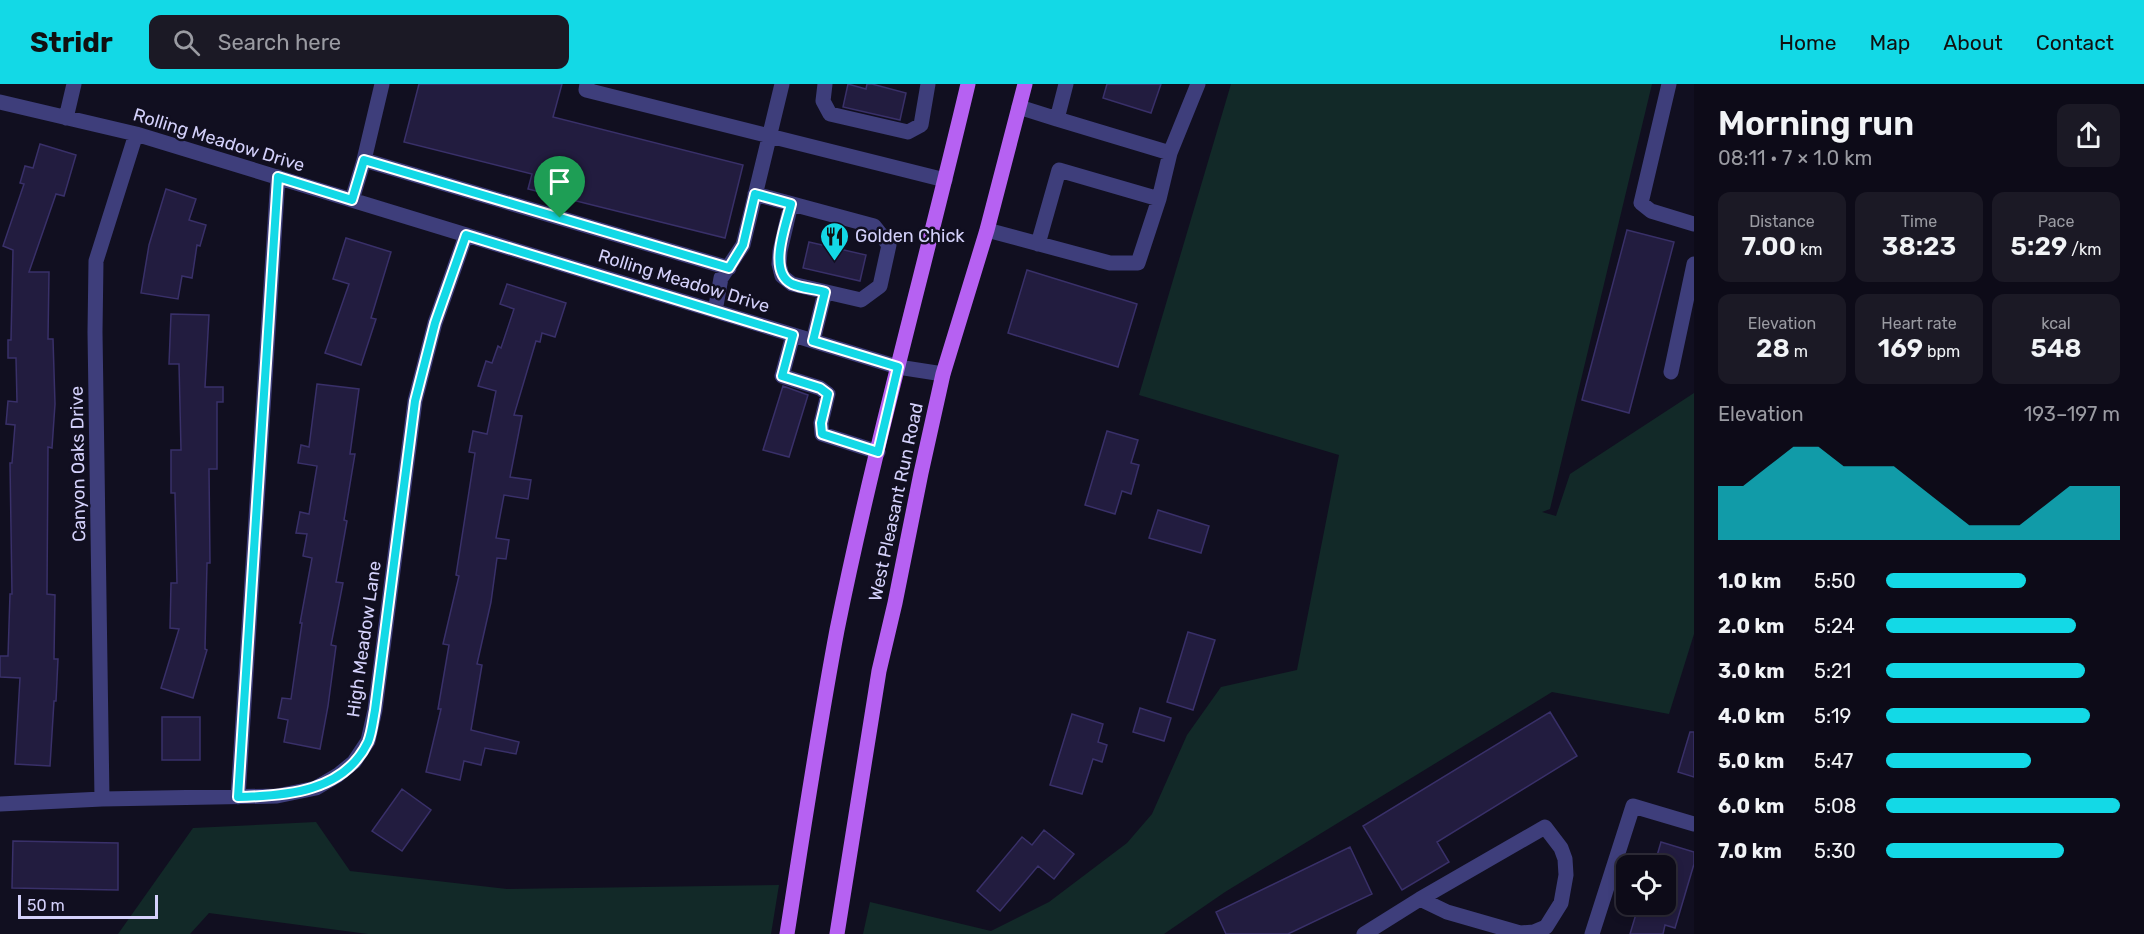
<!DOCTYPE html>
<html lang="en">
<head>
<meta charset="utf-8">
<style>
  :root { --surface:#0d0b18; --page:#1b1925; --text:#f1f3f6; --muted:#9a9ba2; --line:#2d2b37; --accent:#13d9e6 }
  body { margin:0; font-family:Rubik,sans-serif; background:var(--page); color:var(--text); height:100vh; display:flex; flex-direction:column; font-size:22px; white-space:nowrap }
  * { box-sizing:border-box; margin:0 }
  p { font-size:20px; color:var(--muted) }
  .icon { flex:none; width:33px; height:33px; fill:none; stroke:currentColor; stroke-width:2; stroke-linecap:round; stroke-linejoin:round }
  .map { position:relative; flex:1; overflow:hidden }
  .drawer { display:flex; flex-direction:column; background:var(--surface); width:450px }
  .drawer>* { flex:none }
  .controls { position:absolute; left:1616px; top:771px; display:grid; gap:12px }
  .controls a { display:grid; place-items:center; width:60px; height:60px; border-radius:12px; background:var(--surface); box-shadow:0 3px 9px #0003,0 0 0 2px var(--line); font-size:30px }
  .scale { position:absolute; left:18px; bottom:15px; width:140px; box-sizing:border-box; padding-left:6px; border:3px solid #d4d1fb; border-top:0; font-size:16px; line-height:21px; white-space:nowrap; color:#d4d1fb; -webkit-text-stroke:4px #110f20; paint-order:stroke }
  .pin { position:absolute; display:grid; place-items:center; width:51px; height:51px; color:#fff; margin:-62px -26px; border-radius:50% 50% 50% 0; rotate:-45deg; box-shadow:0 0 6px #0007 }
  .pin .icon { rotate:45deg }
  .round { display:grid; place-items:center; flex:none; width:63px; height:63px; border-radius:12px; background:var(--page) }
  .head { display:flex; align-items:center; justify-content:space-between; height:102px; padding:0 24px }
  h1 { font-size:33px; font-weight:600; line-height:45px }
  .stats { display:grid; grid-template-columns:repeat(3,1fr); gap:9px; height:102px; padding:6px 24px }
  .stats div { display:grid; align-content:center; border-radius:12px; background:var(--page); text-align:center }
  .stats b { font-size:26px; font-weight:600 }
  .stats small { font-size:16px; font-weight:400 }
  .stats p { font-size:16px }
  .chart { height:168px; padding:12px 24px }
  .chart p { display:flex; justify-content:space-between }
  .chart svg { width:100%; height:108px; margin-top:6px; fill:var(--accent); opacity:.7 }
  ul { padding:0 24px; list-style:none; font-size:20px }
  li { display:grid; grid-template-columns:96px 72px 1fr; align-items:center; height:45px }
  li i { height:15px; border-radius:8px; background:var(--accent) }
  header { display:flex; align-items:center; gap:36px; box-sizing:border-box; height:84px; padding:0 30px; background:var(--accent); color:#111 }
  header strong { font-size:28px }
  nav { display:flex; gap:33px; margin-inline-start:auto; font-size:21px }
  .search { width:420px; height:54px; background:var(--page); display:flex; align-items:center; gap:15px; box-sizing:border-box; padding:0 21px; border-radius:12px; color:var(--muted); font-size:22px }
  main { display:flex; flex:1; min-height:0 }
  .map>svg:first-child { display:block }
</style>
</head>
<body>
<header>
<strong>Stridr</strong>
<div class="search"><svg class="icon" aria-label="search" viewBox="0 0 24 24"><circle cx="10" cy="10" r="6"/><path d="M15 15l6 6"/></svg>Search here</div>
<nav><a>Home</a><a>Map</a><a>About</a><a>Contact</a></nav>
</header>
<main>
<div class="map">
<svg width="1694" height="850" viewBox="0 0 1694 850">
  <rect width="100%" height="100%" fill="#110f20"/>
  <path fill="#122928" d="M 1231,0 L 1652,0 L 1550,425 L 1542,428 L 1556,432 L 1570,390 L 1694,309 L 1694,550 L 1669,630 L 1552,608 L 1225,808 L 1164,850 L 863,850 L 870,818 L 991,847 L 1049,818 L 1127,759 L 1152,730 L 1187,651 L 1221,603 L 1297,586 L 1339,371 L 1139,311 Z
    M 316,738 L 350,787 L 507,805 L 779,801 L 771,850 L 368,850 L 209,829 L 190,850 L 118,850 L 193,744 Z"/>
  <path fill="#221c3f" stroke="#393069" stroke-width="1.5" d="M 419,0 L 562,0 L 553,33 L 743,81 L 725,154 L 528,105 L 532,90 L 404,58 Z
    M 848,0 L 866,5 L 867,0 L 872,0 L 906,9 L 900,36 L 843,23 Z
    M 1107,0 L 1161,0 L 1151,29 L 1103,14 Z
    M 40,60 L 76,71 L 64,112 L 56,110 L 29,188 L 49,188 L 48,255 L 53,255 L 55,320 L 52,364 L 48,363 L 47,510 L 55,511 L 54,575 L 58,575 L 56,617 L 54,617 L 50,682 L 15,680 L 20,594 L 0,593 L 0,572 L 8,572 L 10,510 L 12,510 L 10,379 L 12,379 L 15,341 L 6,340 L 8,317 L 17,318 L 16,274 L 8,274 L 8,256 L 11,256 L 13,166 L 3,162 L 24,100 L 20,99 L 25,82 L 33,84 Z
    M 166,105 L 196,115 L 189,136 L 206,141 L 200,162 L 197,161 L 192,194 L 182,192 L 178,215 L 141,209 L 149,161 Z
    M 1627,146 L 1674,158 L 1629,329 L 1582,316 Z
    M 346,154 L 391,168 L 371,234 L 376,235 L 361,281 L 325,269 L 349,200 L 333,195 Z
    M 809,158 L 866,171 L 860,197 L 803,184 Z
    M 1027,186 L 1137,220 L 1118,283 L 1008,249 Z
    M 507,200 L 566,219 L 555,253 L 542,249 L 540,258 L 536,257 L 514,331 L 522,332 L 510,393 L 531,396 L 528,415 L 504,411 L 496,454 L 509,456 L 506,475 L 497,474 L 491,518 L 477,580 L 482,581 L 471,646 L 519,658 L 516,670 L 485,664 L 481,681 L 464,677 L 460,696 L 426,688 L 441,625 L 438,625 L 449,561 L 443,560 L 459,492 L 456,491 L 475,369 L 469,368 L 473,347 L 487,350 L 496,307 L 478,302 L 486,277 L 492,279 L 498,262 L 501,264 L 514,225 L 500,220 Z
    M 171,230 L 209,231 L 205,303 L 223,303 L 223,318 L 217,318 L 217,385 L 209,385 L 210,479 L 207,479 L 205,565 L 207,566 L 193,614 L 161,604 L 179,545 L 170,544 L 171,499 L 177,499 L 175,409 L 171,409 L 171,366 L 181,366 L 179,280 L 169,280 Z
    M 317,300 L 359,305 L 350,370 L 355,370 L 344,436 L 347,437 L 336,498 L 343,499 L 331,561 L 336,562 L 328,622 L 320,665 L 284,658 L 288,636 L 278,634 L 282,614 L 291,615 L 302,539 L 300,539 L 312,474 L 303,472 L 307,450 L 296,449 L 300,428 L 309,430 L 317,382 L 298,379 L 301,361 L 309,363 Z
    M 783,302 L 808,311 L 789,373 L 763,366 Z
    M 1107,347 L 1138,356 L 1131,379 L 1139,381 L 1131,410 L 1122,407 L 1115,430 L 1085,421 Z
    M 1158,426 L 1209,442 L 1201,469 L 1149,454 Z
    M 1188,548 L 1215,556 L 1193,626 L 1167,618 Z
    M 1140,624 L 1171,634 L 1164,657 L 1133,648 Z
    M 1550,628 L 1577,672 L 1437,758 L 1449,778 L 1402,806 L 1363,742 Z
    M 1072,630 L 1103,640 L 1098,658 L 1107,661 L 1102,678 L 1093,675 L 1082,710 L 1050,701 Z
    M 162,633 L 200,633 L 200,676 L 162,676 Z
    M 1690,648 L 1694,648 L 1694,693 L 1678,688 Z
    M 402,705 L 431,726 L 402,767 L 372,747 Z
    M 1044,746 L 1074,770 L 1054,795 L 1038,782 L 1000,827 L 977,807 L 1022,753 L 1032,761 Z
    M 13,757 L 118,759 L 118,806 L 12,804 Z
    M 1661,758 L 1694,768 L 1694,780 L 1675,844 L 1665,841 L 1663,850 L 1630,850 L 1639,820 L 1665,820 L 1665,782 L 1654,782 Z
    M 1350,763 L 1372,810 L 1288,850 L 1226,850 L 1216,828 Z"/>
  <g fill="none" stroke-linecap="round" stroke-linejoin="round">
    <path stroke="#3e3e7b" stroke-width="15" d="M 382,0 L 364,76 L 729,184
      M 587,0 L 586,6 L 945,96
      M 825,0 L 823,17 L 830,30 L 908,48 L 921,41 L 928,0
      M 1669,0 L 1641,119 L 1651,127 L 1694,140
      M 0,18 L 136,50 L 898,283 L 943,290
      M 1019,23 L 1057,35 L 1066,0
      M 66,34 L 74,0
      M 1057,35 L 1170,69 L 1198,0
      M 755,110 L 874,142 L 889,161 L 880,202 L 861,216 L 792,200 L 782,192 L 779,180 L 780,167 L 791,120
      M 352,116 L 364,76
      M 987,146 L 1110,179 L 1138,179 L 1159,115 L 1170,69
      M 1038,160 L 1059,86 L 1159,115
      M 715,227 L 721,194 L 743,161 L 782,0
      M 793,251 L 782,292 L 820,304 L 828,310 L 821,339 L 822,350 L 878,368
      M 813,257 L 825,208
      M 1671,288 L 1694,180
      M 238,713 L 278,93
      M 102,715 L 95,248 L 96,177 L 136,50
      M 0,720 L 102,715 L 277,712 L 316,704 L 338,691 L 354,678 L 368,657 L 375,626 L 415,317 L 435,239 L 466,151
      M 1545,743 L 1561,764 L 1565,775 L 1566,791 L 1561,819 L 1546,843 L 1534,848 L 1520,849 L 1447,828 L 1420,815 Z
      M 1364,850 L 1420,815
      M 1592,850 L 1633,722 L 1694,740"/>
    <path stroke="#b661f2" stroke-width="15" d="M 787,850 C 803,748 818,647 837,546 C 874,363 925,182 968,0
      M 837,850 L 879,587 L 895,519 L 921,389 L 943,290 L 987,146 L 1025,0"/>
  </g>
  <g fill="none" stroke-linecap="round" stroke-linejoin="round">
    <defs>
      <path id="route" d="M 364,76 L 729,184 L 743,161 L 755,110 L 791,120 C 786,141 767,188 792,200 C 801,204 815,205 825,208 L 813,257 L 898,283 L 878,368 L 822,350 L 821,339 L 828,310 L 820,304 L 782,292 L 793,251 L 466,151 L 435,239 L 415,317 L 375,626 C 373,636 372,648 368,658 C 344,708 286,712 238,713 L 278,93 L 352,116 Z"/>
    </defs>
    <use href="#route" stroke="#fff" stroke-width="12"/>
    <use href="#route" stroke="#13d9e6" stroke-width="8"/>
  </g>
  <defs>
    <symbol id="restaurant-pin" viewBox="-11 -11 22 30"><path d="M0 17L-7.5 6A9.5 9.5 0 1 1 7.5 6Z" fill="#13d9e6" stroke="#110f20"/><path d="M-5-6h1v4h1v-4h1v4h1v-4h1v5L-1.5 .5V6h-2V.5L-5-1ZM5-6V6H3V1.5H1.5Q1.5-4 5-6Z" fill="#111"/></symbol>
  </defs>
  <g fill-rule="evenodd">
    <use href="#restaurant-pin" x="818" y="136" width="33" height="45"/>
  </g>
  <g text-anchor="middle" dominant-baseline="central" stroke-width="5" stroke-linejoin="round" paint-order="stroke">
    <g font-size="18" fill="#d4d1fb" stroke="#110f20">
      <text transform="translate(219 56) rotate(17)">Rolling Meadow Drive</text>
      <text transform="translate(684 197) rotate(17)">Rolling Meadow Drive</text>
      <text transform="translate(78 380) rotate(-91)">Canyon Oaks Drive</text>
      <text transform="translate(896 418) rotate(-78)">West Pleasant Run Road</text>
      <text transform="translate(364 555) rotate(-82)">High Meadow Lane</text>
    </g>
    <g font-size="18" fill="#d4d1fb" stroke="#110f20" text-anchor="start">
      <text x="855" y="152">Golden Chick</text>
    </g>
  </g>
</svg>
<div class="controls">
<a><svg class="icon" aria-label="locate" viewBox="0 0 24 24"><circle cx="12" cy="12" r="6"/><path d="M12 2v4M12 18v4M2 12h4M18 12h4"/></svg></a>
</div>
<div class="scale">50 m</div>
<div class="pin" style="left:560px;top:134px;background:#1e9e55"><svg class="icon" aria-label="arrive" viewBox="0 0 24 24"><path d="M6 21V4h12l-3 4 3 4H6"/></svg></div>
</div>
<section class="drawer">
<div class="head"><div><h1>Morning run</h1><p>08:11 · 7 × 1.0 km</p></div><a class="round"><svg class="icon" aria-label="share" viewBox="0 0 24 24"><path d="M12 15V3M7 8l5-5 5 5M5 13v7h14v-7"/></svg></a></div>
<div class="stats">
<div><p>Distance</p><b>7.00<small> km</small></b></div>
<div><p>Time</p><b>38:23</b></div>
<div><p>Pace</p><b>5:29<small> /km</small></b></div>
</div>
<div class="stats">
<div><p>Elevation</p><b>28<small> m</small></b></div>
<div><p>Heart rate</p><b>169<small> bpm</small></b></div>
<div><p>kcal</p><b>548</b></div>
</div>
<div class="chart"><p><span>Elevation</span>193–197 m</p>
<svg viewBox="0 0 160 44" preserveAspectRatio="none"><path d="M0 44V22L10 22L20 14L30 6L40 6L50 14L60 14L70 14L80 22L90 30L100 38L110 38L120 38L130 30L140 22L150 22L160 22V44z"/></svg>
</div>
<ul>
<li><b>1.0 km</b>5:50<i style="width:60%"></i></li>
<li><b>2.0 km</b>5:24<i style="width:81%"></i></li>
<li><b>3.0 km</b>5:21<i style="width:85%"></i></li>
<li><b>4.0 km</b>5:19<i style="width:87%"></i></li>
<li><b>5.0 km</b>5:47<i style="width:62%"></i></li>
<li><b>6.0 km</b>5:08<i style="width:100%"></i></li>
<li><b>7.0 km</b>5:30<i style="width:76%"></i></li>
</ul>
</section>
</main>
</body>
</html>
